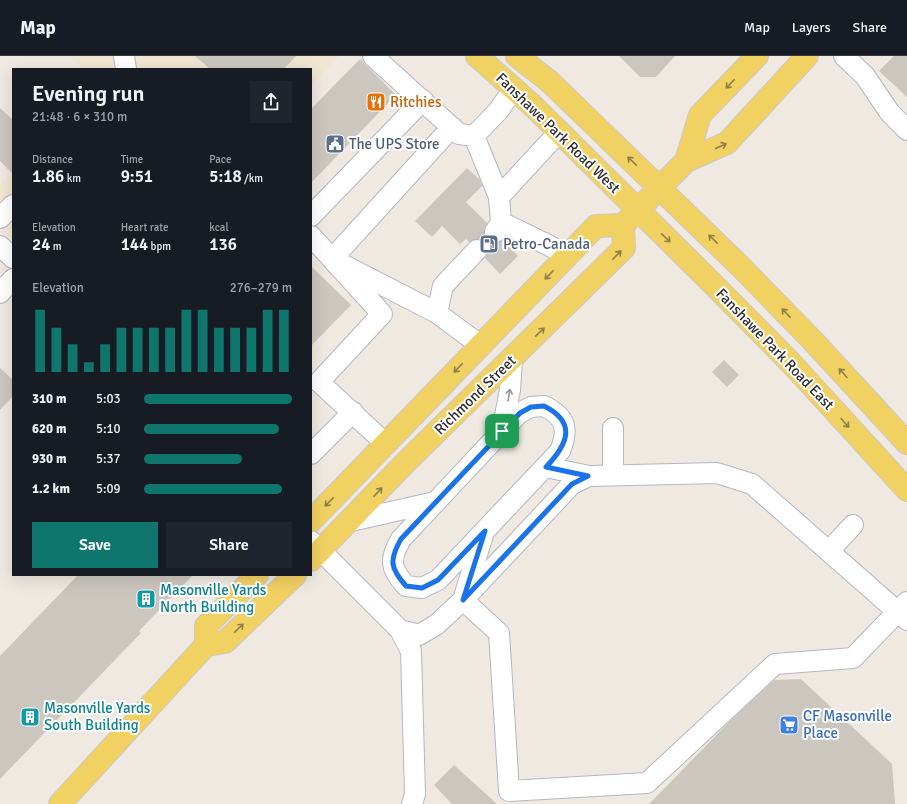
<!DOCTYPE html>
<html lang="en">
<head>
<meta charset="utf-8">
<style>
  :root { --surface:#171b24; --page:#20242c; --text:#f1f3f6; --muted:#9ea1a6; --line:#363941; --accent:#0f766e }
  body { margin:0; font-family:Signika,sans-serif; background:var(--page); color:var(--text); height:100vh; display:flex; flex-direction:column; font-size:15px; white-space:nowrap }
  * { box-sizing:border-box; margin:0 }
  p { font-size:13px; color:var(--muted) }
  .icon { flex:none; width:22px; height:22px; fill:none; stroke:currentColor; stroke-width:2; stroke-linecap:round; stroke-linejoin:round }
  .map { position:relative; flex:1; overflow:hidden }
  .sheet { position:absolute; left:12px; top:12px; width:300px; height:508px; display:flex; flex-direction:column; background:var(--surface); border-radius:0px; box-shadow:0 4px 16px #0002 }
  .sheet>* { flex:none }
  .pin { position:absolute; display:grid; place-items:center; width:34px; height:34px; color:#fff; margin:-17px; border-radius:8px; box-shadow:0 2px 6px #0006 }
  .round { display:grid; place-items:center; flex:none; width:42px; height:42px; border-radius:0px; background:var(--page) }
  .head { display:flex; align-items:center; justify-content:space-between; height:68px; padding:0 20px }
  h1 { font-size:22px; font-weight:600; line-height:30px }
  .metrics { display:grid; grid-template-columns:repeat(3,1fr); gap:6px; height:68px; padding:4px 20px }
  .metrics div { display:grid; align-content:center }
  .metrics b { font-size:17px; font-weight:600 }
  .metrics small { font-size:11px; font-weight:400 }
  .metrics p { font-size:11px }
  .chart { height:112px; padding:8px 20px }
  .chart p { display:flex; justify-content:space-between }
  .chart svg { width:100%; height:72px; margin-top:4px; stroke:var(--accent); stroke-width:6 }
  .action { display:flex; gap:8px; margin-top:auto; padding:8px 20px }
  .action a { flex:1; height:46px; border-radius:0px; background:var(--accent); color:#fff; font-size:16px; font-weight:600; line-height:46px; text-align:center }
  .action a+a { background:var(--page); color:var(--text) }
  ul { padding:0 20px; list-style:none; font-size:13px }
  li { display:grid; grid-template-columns:64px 48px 1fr; align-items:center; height:30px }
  li i { height:10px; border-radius:5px; background:var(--accent) }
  header { display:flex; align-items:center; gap:24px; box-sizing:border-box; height:56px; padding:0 20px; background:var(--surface); border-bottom:1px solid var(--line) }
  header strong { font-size:19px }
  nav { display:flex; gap:22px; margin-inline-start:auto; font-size:14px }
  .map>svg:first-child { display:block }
</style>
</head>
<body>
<header>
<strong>Map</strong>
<nav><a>Map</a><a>Layers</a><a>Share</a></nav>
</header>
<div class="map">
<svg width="907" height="748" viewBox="0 0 907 748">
  <rect width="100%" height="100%" fill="#efe9e1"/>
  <path fill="#f0e6d1" d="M 70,0 L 339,0 L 311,30 L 311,13 L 84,13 Z
    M 13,114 L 13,174 L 0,163 L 0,128 Z"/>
  <path fill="#cbc7bf" d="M 195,0 L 296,0 L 284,13 L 210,13 Z
    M 619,0 L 675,0 L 656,21 L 640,21 Z
    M 894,0 L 907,0 L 907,41 L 879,15 Z
    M 360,3 L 396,39 L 311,127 L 311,53 Z
    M 0,52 L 13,64 L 13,118 L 0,105 Z
    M 467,112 L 480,124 L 482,130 L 466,146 L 487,167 L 484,175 L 485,182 L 494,187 L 503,184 L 518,200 L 500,218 L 485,202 L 488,196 L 488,190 L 485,185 L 479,183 L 469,186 L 466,183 L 460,188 L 442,170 L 432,181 L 415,165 Z
    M 311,210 L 351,249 L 311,290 Z
    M 724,304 L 739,319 L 727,331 L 712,316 Z
    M 0,312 L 13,324 L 13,340 L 0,354 Z
    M 78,519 L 193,519 L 139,575 L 141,577 L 0,723 L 0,600 Z
    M 801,623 L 892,708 L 895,748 L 649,748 L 731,664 L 774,624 Z
    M 454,709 L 497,748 L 452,748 L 434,729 Z"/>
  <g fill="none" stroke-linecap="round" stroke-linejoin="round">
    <path stroke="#c8c4bd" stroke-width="20" stroke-dasharray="20 10" stroke-linecap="butt" d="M 477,194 L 495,176"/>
    <defs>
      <path id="minor" d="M 124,0 L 126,13
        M 373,0 L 459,78 L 474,80 L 499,54 L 514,32
        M 844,0 L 865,20 L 890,57 L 907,74
        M 474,80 L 499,141 L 501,166 L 495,176
        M 499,141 L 559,76
        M 311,160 L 423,44
        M 0,162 L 13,149
        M 501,166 L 552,191 L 565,201
        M 311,180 L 332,203 L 437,257 L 480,289
        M 0,190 L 13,202
        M 0,237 L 13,223
        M 437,257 L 443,230 L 477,194
        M 544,350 C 566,361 569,373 560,395 L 438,524 L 422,532 L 406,530 C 390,512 389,504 401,483 L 519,357 L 531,351 Z
        M 502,375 L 510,334 L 512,303
        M 385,387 L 319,326 L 382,258 L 332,203 L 452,71
        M 311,398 L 353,356
        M 546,411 L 589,420 L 717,417 L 752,428 L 907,564
        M 613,419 L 613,372
        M 351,465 L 435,446
        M 311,485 L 400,574 L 411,595 L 415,738 L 412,748
        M 829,495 L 853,469
        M 464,541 L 483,479
        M 463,544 L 499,577 L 509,735 L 647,727 L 775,608 L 853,602 L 907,546
        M 400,574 L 419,579 L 436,569 L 463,544 L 572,428 L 589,420"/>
      <path id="major" d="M 477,0 L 533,50 L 714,229 L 791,307 L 907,434
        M 517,0 L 550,26 L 741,211 L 813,285 L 907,387
        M 686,105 L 700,59 L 757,0
        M 311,465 L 596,170 L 623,169 L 686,105 L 727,87 L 807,0
        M 311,504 L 406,406 L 624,192 L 623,169
        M 206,589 L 206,570 L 257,519
        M 60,748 L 206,589 L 225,586 L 295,519"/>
    </defs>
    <use href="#minor" stroke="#b4b7c1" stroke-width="22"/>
    <use href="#major" stroke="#c9c9c9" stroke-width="24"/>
    <use href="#minor" stroke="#fff" stroke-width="20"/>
    <use href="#major" stroke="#f2d163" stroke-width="22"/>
  </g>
  <defs><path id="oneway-shaft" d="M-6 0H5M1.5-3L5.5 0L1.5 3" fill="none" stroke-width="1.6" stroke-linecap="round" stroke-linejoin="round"/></defs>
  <g stroke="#908048">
    <use href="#oneway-shaft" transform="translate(730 28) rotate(134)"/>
    <use href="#oneway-shaft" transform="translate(721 90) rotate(-24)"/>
    <use href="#oneway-shaft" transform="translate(632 105) rotate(-136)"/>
    <use href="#oneway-shaft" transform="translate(666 182) rotate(44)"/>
    <use href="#oneway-shaft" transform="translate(713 183) rotate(-136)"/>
    <use href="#oneway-shaft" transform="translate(617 199) rotate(-46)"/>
    <use href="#oneway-shaft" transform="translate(549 219) rotate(134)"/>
    <use href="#oneway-shaft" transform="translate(786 257) rotate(-134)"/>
    <use href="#oneway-shaft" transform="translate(540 276) rotate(-44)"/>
    <use href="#oneway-shaft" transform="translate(458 312) rotate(134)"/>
    <use href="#oneway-shaft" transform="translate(843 317) rotate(-132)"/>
    <use href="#oneway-shaft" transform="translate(845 367) rotate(48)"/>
    <use href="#oneway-shaft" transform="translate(378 436) rotate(-47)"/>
    <use href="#oneway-shaft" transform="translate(329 446) rotate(134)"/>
    <use href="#oneway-shaft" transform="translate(239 572) rotate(-44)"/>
  </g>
  <use stroke="#969696" href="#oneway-shaft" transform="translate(509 339) rotate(-81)"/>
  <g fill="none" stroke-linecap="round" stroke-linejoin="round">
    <defs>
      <path id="route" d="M 544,350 C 578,367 567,389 546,411 L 588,420 L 572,428 L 463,544 L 485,475 L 438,524 L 422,532 L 406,530 C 390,512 389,504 401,483 L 520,357 L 531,351 Z"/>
    </defs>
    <use href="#route" stroke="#fff" stroke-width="8"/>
    <use href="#route" stroke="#1a73e8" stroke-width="5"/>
  </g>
  <defs>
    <symbol id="restaurant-square" viewBox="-11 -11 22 22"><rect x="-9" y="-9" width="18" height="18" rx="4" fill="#e8710a" stroke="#fff"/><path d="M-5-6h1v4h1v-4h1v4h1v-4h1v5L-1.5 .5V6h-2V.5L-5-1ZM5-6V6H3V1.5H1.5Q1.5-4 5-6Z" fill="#fff"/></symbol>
    <symbol id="civic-square" viewBox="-11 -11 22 22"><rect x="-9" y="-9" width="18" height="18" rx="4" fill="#5c6f8a" stroke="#fff"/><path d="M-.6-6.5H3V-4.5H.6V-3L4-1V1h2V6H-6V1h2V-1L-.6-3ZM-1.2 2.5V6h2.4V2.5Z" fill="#fff"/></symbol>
    <symbol id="fuel-square" viewBox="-11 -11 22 22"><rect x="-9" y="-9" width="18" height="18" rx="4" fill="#5c6f8a" stroke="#fff"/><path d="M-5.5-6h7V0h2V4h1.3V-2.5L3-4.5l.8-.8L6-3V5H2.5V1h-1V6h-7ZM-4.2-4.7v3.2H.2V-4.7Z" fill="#fff"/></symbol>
    <symbol id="building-square" viewBox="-11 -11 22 22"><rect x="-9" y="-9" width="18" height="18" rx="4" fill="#0f9aa8" stroke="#fff"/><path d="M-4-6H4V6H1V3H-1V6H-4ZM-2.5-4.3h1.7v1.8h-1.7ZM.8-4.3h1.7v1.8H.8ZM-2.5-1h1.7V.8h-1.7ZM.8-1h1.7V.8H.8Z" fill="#fff"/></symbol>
    <symbol id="supermarket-square" viewBox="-11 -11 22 22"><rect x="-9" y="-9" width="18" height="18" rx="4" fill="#3f7fe0" stroke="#fff"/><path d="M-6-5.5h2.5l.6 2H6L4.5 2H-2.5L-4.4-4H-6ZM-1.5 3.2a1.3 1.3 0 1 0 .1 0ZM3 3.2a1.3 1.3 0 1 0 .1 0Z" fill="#fff"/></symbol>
  </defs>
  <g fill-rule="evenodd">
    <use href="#restaurant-square" x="365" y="35" width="22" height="22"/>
    <use href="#civic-square" x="324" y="77" width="22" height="22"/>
    <use href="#fuel-square" x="478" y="177" width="22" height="22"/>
    <use href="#building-square" x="135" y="532" width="22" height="22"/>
    <use href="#building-square" x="19" y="650" width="22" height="22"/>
    <use href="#supermarket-square" x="778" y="658" width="22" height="22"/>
  </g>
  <g text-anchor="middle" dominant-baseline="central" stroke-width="4" stroke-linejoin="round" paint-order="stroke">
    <g font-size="15" fill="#c56008" stroke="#fff" text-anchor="start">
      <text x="390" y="46">Ritchies</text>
    </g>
    <g font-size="15" fill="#2e2e2e" stroke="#fff">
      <text transform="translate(558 77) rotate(44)">Fanshawe Park Road West</text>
      <text transform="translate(775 293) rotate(46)">Fanshawe Park Road East</text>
      <text transform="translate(475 339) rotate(-44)">Richmond Street</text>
    </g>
    <g font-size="15" fill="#4e5e75" stroke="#fff" text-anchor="start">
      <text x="349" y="88">The UPS Store</text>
      <text x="503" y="188">Petro-Canada</text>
    </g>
    <g font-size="15" fill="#0d838f" stroke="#fff" text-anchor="start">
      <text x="160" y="534">Masonville Yards<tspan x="160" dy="17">North Building</tspan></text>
      <text x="44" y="652">Masonville Yards<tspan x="44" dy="17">South Building</tspan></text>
    </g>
    <g font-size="15" fill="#366cbe" stroke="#fff" text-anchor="start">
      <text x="803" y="660">CF Masonville<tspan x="803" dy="17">Place</tspan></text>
    </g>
  </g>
</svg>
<div class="pin" style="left:502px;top:375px;background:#1e9e55"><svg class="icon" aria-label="arrive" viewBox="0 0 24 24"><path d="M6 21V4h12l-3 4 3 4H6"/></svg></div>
<section class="sheet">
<div class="head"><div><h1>Evening run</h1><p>21:48 · 6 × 310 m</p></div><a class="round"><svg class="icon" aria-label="share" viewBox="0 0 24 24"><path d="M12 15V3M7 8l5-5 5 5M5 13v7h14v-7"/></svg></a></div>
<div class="metrics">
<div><p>Distance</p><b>1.86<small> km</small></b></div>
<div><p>Time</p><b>9:51</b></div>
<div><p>Pace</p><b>5:18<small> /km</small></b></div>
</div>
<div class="metrics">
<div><p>Elevation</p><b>24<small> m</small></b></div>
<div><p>Heart rate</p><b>144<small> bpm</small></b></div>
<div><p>kcal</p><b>136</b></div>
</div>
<div class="chart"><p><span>Elevation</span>276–279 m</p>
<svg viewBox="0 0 160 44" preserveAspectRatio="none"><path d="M5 44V6M15 44V17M25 44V27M35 44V38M45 44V27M55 44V17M65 44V17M75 44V17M85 44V17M95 44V6M105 44V6M115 44V17M125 44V17M135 44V17M145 44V6M155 44V6"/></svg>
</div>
<ul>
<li><b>310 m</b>5:03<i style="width:100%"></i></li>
<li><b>620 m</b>5:10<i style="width:91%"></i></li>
<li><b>930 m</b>5:37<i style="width:66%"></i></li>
<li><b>1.2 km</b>5:09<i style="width:93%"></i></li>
</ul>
<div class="action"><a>Save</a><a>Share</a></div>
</section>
</div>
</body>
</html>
